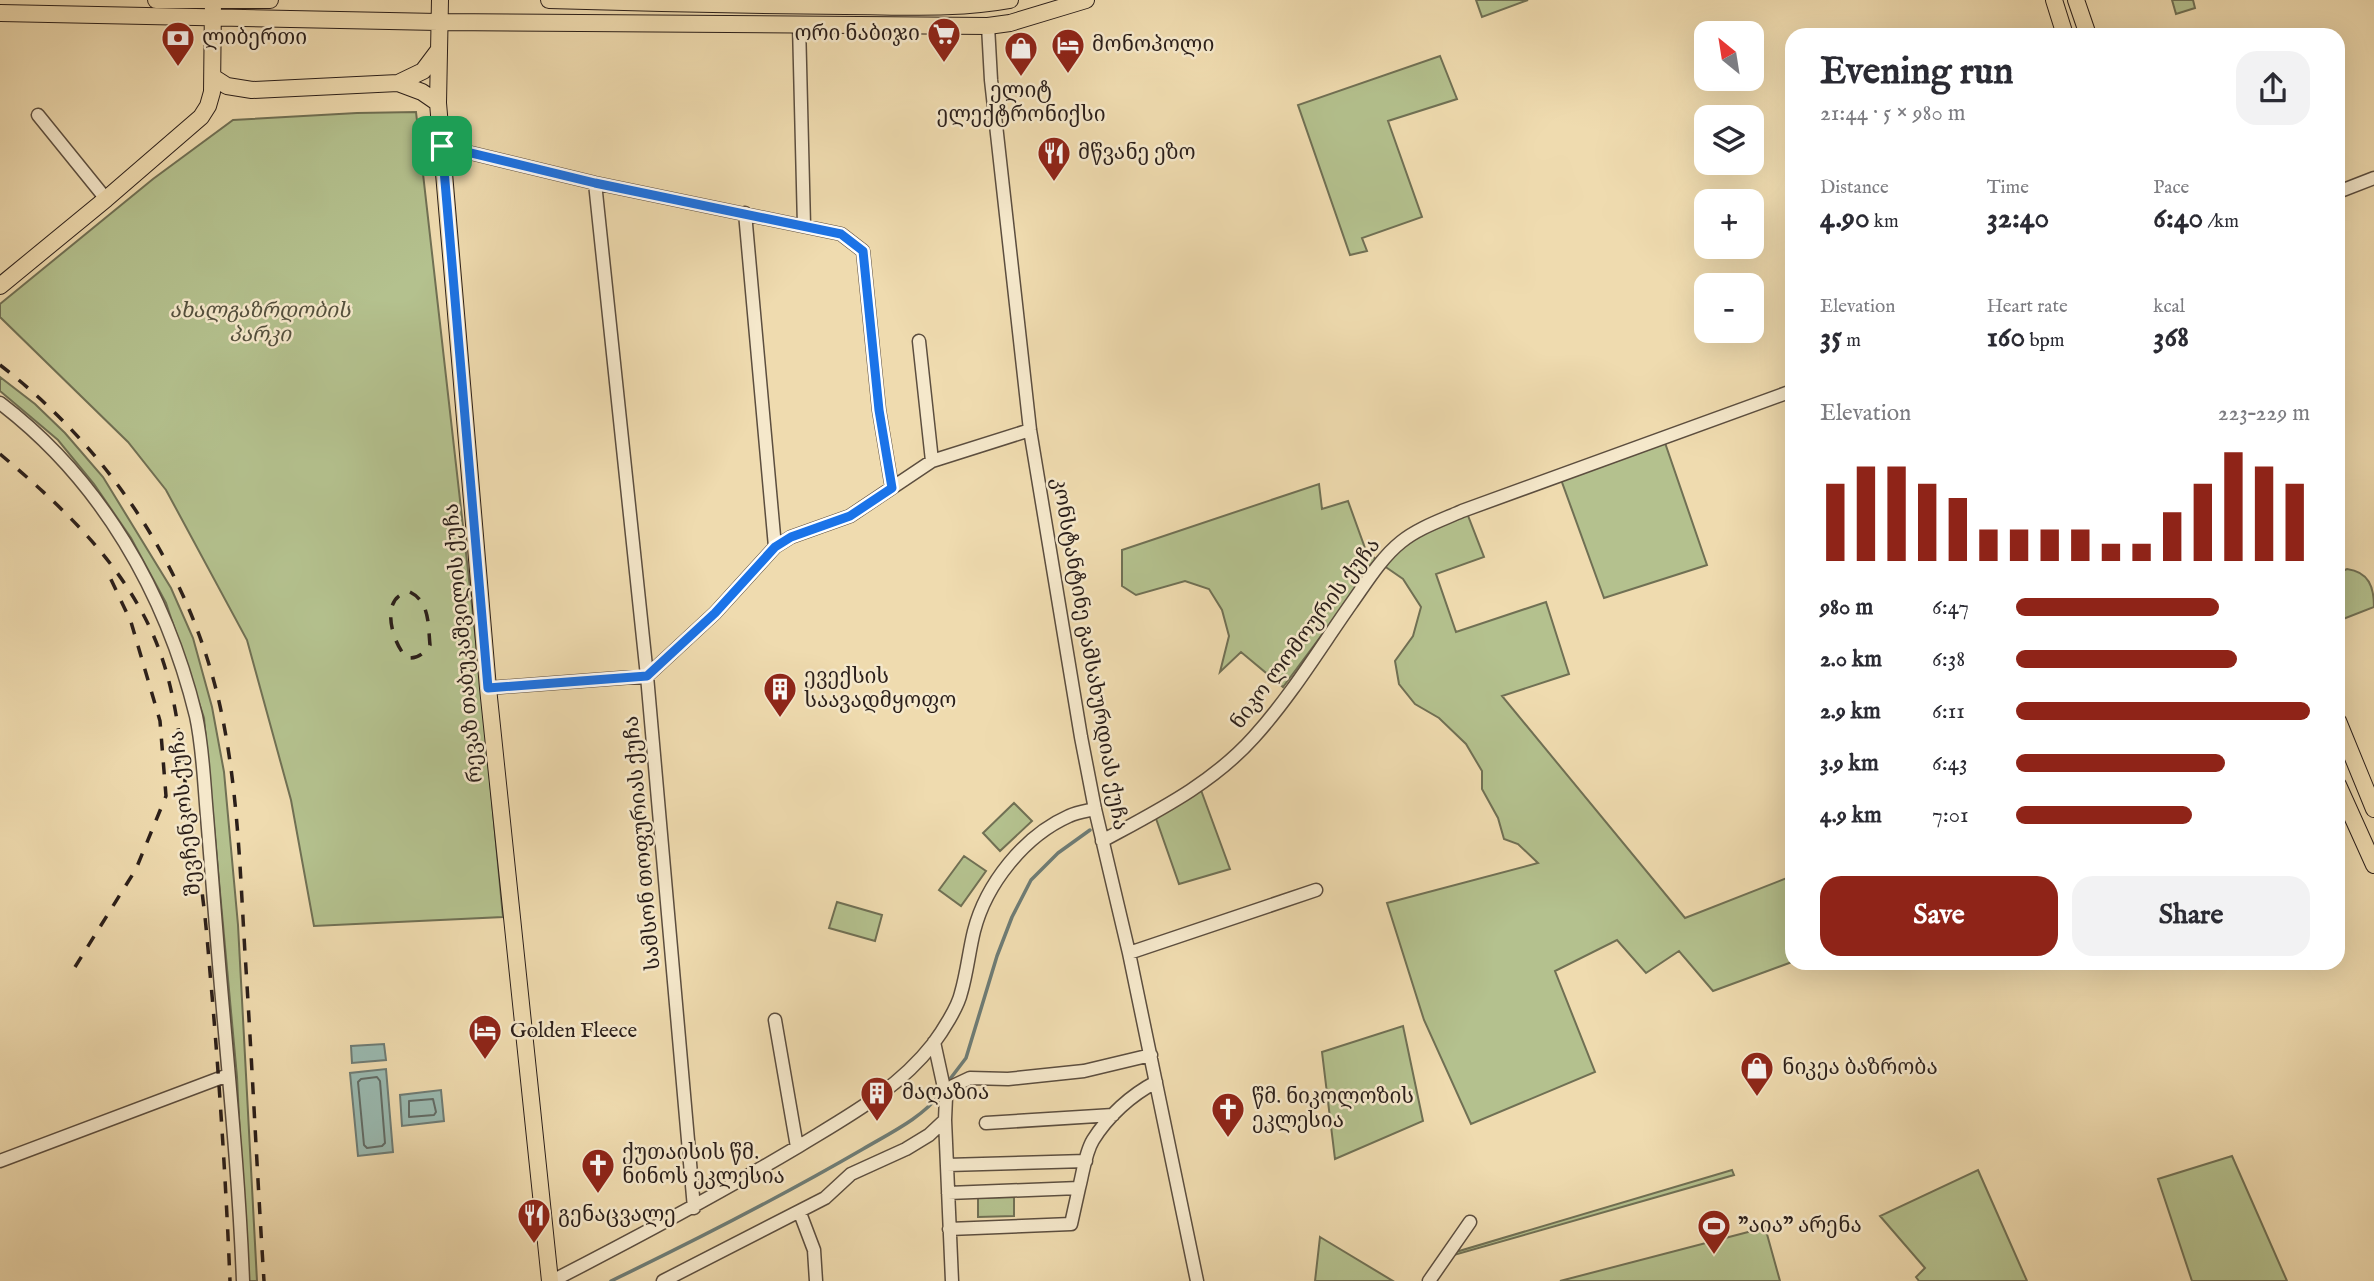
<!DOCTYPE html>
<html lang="en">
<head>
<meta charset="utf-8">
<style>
  :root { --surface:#fff; --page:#f2f2f3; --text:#2b2b33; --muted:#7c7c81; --accent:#8f2418 }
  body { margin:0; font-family:"IM FELL English","Noto Serif Georgian",serif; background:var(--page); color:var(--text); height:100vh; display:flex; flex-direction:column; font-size:26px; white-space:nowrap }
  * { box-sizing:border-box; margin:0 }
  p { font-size:23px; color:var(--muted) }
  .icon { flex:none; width:38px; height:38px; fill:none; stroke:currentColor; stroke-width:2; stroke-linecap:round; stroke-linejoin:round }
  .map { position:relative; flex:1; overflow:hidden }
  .drawer { position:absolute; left:1785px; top:28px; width:560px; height:942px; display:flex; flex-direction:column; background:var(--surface); border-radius:21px; box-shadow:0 7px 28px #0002 }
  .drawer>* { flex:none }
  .needle { width:46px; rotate:330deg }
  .buttons { position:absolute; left:1694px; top:21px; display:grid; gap:14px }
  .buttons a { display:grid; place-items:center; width:70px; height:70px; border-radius:14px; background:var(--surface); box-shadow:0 7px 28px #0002; font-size:35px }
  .pin { position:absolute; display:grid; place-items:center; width:60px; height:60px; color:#fff; margin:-30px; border-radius:14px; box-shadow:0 4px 10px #0006 }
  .round { display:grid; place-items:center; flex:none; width:74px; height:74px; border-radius:21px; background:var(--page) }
  .summary { display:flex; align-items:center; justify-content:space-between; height:119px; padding:0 35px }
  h1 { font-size:38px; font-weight:800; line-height:52px }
  .stats { display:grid; grid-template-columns:repeat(3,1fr); gap:10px; height:119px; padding:7px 35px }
  .stats div { display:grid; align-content:center }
  .stats b { font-size:30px; font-weight:800 }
  .stats small { font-size:19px; font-weight:400 }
  .stats p { font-size:19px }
  .chart { height:196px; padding:14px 35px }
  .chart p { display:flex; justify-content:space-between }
  .chart svg { width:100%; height:126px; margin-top:7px; stroke:var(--accent); stroke-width:6 }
  .primary-button { display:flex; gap:14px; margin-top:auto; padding:14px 35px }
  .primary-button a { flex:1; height:80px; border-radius:21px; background:var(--accent); color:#fff; font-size:28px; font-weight:800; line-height:80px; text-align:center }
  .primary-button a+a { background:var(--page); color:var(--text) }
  ul { padding:0 35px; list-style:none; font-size:23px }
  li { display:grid; grid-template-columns:112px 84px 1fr; align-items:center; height:52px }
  li i { height:18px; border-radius:9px; background:var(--accent) }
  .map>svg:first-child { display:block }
</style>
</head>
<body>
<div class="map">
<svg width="2374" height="1281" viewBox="0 0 2374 1281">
  <rect width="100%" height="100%" fill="#efdbaf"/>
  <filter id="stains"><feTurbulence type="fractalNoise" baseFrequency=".00286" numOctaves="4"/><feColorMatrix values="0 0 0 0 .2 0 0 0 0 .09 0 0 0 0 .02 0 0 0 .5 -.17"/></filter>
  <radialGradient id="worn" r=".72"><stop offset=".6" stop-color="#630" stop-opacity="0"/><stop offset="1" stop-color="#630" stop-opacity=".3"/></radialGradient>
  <path fill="#b4c18e" stroke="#707054" stroke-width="2" d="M 1476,0 L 1528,0 L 1482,17 Z
    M 2172,0 L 2193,0 L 2195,8 L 2176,14 Z
    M 1440,56 L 1457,99 L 1388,121 L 1422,217 L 1362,238 L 1367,251 L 1350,255 L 1298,105 Z
    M 416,112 L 481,685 L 503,917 L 314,926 L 291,800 L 247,640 L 166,490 L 128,442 L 0,317 L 0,304 L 153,179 L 233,120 L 357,113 Z
    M 0,377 L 35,404 L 65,433 L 103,477 L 171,588 L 193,638 L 212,707 L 224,772 L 238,925 L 257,1281 L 247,1281 L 237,1077 L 204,718 L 166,603 L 131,538 L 94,484 L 58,440 L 0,391 Z
    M 1663,437 L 1707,565 L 1604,598 L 1559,474 Z
    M 1319,484 L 1322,509 L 1348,501 L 1365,548 L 1377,561 L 1465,508 L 1484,557 L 1436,574 L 1456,632 L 1546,602 L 1569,674 L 1502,696 L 1685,918 L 1792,876 L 1792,962 L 1713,991 L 1679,951 L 1646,973 L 1617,940 L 1555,971 L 1595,1072 L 1471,1124 L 1424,1020 L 1387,903 L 1538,863 L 1518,844 L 1504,839 L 1498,818 L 1482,789 L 1482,771 L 1466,744 L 1439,718 L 1415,704 L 1399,684 L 1395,661 L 1413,636 L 1421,607 L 1403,579 L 1377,561 L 1283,687 L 1241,652 L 1220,672 L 1229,636 L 1222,610 L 1209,589 L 1185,581 L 1136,595 L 1122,586 L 1122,550 Z
    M 2347,569 C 2369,572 2374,587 2374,607 L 2338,621 L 2338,573 Z
    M 1198,782 L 1230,869 L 1179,884 L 1153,810 Z
    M 1014,803 L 1032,821 L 1000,851 L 983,833 Z
    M 964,856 L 986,871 L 961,906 L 939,890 Z
    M 837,902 L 882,915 L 875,941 L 829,928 Z
    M 1403,1026 L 1423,1121 L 1335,1159 L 1322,1052 Z
    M 2232,1156 L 2287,1281 L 2192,1281 L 2158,1179 Z
    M 1732,1170 L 1734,1175 L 1447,1257 L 1455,1247 L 1459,1251 Z
    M 1978,1170 L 2027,1281 L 1919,1281 L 1916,1277 L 1925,1268 L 1880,1216 Z
    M 1014,1197 L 1014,1216 L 978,1217 L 978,1198 Z
    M 1765,1227 L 1780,1281 L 1560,1281 L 1752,1231 Z
    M 1320,1237 L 1393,1281 L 1315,1281 Z"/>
  <path fill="#9abab1" stroke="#6e7c75" stroke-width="2" d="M 384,1044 L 386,1060 L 352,1063 L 351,1046 Z
    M 386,1069 L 393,1152 L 358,1156 L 350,1073 Z
    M 441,1090 L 444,1121 L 402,1126 L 400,1095 Z"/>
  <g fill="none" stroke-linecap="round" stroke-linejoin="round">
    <path stroke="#626c66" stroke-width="2" d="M 377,1077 L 380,1081 L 385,1143 L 382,1146 L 367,1148 L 364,1145 L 358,1082 L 361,1079 Z
      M 433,1099 L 436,1112 L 434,1115 L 409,1117 L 409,1101 Z"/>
    <path stroke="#6e7c75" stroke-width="3.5" d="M 947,1083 L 966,1058 L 997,956 L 1012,917 L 1031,880 L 1058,853 L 1090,830
      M 611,1281 C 696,1240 782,1196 863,1149 C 890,1133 922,1118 941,1093"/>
    <defs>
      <path id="minor" d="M 799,24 L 804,226
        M 988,26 L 991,80 L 1030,430 L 1081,737 L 1095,809 L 1129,953 L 1197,1281
        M 38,115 L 106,199
        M 442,146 L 595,183 L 841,234 L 863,251 L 879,410 L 892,488
        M 595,183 L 647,676 L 694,1208
        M 2338,192 L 2374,178
        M 745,213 L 775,547
        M 919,341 L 932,461
        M 0,403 C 101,480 166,593 196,716 C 203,748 204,783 207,816 C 211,865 215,914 219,964 C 228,1070 239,1175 243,1281
        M 488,688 L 647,676 L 715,613 L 775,547 L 791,537 L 850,516 L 932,461 L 1030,430
        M 1102,841 C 1157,811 1212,784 1254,737 C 1291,696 1320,648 1351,604 C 1366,583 1381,558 1401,542 C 1418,528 1442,520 1462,511 L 1792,391
        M 1129,953 L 1316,890
        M 775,1020 L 797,1147
        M 934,1042 L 946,1097 L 945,1120 L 952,1281
        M 946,1097 L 953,1086 L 970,1078 L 1008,1079 L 1084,1071 L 1151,1055
        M 986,1123 L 1113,1115
        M 0,1161 L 228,1075
        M 947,1165 L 1086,1161
        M 948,1193 L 1079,1188 C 1083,1173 1085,1153 1093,1140 C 1108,1116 1131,1095 1156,1082
        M 800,1213 L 814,1250 L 816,1281
        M 949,1229 L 1071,1224 L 1079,1188
        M 552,1281 C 636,1238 718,1194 799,1146 C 848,1116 897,1090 933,1044 C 942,1032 958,1007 961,993 C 967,973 969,951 974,931 C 986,884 1024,836 1069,816 C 1077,812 1086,811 1095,809
        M 663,1281 L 825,1198 L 851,1174 L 906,1149 L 929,1135 L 945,1120
        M 1429,1281 L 1470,1222"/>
      <path id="major" d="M 156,0 L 270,0
        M 440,0 L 438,103 L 488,688 L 550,1281
        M 549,0 C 648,3 746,5 845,6 C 900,6 956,10 1010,0
        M 2054,0 L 2065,35
        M 2076,0 L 2088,35
        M 0,13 L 438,22 L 988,26 L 1010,23 L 1086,0
        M 213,77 L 227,86 L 252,90 L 398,83 L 422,92 L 438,103
        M 398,83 L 423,71 L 438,51
        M 0,286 L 106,199 L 201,117 L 208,106 L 212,92 L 213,1
        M 2338,721 L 2374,809
        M 2338,785 L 2374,865"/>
    </defs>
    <use href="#minor" stroke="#5c4e3f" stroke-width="15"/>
    <use href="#major" stroke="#2b1f1a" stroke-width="18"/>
    <use href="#minor" stroke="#f5e8cb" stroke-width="12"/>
    <use href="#major" stroke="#efdbaf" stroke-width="16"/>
    <path stroke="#2b1f1a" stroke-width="3.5" stroke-dasharray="12 12" stroke-linecap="butt" d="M 0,365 C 109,449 190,571 220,706 C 238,787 240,871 245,953 C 252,1062 257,1172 264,1281
      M 0,454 C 59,504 117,557 151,630 C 178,689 181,752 189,816 C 193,844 200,871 203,900 C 207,931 209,963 212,995 C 220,1090 226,1185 230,1281
      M 410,592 C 430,602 428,625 430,645 C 424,653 418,659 407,658 C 391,642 379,595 410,592 Z
      M 75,967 L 136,869 L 166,796 L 160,721 L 131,622 L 107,571"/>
  </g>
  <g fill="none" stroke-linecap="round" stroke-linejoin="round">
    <defs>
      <path id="route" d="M 442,146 L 595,183 L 841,234 L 863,251 L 879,410 L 892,488 L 850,516 L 791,537 L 775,547 L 715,613 L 647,676 L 488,688 Z"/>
    </defs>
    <use href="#route" stroke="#fff" stroke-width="14"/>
    <use href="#route" stroke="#1a73e8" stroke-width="9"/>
  </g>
  <defs>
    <symbol id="supermarket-pin" viewBox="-11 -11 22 30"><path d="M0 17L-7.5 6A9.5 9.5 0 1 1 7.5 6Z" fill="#8f2418" stroke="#f5e8cb"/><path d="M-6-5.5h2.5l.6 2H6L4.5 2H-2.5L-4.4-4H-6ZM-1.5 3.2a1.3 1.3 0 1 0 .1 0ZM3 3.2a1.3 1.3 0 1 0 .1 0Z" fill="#fff"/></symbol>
    <symbol id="bank-pin" viewBox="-11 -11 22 30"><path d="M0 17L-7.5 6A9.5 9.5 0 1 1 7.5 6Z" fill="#8f2418" stroke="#f5e8cb"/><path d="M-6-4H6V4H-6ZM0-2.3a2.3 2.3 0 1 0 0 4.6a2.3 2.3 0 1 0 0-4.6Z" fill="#fff"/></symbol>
    <symbol id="hotel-pin" viewBox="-11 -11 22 30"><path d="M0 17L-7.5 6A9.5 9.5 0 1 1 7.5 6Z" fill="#8f2418" stroke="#f5e8cb"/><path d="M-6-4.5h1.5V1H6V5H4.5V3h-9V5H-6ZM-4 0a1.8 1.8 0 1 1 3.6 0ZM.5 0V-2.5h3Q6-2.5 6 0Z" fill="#fff"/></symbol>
    <symbol id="shop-pin" viewBox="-11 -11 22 30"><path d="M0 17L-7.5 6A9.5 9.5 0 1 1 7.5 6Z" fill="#8f2418" stroke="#f5e8cb"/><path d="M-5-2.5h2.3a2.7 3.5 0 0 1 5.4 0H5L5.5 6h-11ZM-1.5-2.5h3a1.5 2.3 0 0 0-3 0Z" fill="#fff"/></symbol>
    <symbol id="restaurant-pin" viewBox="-11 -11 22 30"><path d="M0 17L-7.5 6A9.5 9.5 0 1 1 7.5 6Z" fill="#8f2418" stroke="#f5e8cb"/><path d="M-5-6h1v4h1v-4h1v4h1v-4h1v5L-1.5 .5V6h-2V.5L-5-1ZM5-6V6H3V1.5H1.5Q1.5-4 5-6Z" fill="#fff"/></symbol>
    <symbol id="building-pin" viewBox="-11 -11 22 30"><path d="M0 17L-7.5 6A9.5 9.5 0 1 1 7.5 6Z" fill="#8f2418" stroke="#f5e8cb"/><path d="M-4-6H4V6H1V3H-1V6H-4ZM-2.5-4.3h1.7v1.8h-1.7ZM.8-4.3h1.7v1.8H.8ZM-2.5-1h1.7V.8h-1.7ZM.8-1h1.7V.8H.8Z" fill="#fff"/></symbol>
    <symbol id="church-pin" viewBox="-11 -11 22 30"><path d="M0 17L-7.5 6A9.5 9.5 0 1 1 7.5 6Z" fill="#8f2418" stroke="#f5e8cb"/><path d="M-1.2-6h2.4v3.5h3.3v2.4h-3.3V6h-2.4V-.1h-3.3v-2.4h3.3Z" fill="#fff"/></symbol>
    <symbol id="stadium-pin" viewBox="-11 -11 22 30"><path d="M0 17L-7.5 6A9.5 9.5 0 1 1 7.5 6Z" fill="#8f2418" stroke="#f5e8cb"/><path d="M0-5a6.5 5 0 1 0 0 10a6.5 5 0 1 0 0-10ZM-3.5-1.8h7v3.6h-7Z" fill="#fff"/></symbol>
  </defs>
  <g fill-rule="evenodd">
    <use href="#supermarket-pin" x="925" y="15" width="38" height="52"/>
    <use href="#bank-pin" x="159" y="19" width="38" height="52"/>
    <use href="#hotel-pin" x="1049" y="26" width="38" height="52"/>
    <use href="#shop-pin" x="1002" y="29" width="38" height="52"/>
    <use href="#restaurant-pin" x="1035" y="134" width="38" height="52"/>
    <use href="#building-pin" x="761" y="670" width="38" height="52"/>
    <use href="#hotel-pin" x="466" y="1012" width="38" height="52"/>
    <use href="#shop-pin" x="1738" y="1049" width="38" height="52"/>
    <use href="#building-pin" x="858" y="1074" width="38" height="52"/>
    <use href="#church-pin" x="1209" y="1090" width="38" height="52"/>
    <use href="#church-pin" x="579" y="1146" width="38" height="52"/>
    <use href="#restaurant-pin" x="515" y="1196" width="38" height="52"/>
    <use href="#stadium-pin" x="1695" y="1207" width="38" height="52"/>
  </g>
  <g text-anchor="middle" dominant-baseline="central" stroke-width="5" stroke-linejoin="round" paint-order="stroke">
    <g font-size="21" fill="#2b1f1a" stroke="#f5e8cb" text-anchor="start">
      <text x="920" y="34" text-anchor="end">ორი ნაბიჯი</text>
      <text x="202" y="38">ლიბერთი</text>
      <text x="1092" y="45">მონოპოლი</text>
      <text x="1021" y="91" text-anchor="middle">ელიტ<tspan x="1021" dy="24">ელექტრონიქსი</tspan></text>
      <text x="1078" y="153">მწვანე ეზო</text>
      <text x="804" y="677">ევექსის<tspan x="804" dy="24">საავადმყოფო</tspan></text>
      <text x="510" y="1031">Golden Fleece</text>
      <text x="1782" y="1068">ნიკეა ბაზრობა</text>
      <text x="902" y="1093">მაღაზია</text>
      <text x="1252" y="1097">წმ. ნიკოლოზის<tspan x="1252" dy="24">ეკლესია</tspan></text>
      <text x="622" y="1153">ქუთაისის წმ.<tspan x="622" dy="24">ნინოს ეკლესია</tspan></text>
      <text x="558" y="1215">გენაცვალე</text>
      <text x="1738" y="1226">"აია" არენა</text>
    </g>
    <g font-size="21" font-style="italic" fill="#54503d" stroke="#f5e8cb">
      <text x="260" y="311">ახალგაზრდობის<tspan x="260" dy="24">პარკი</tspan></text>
    </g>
    <g font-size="21" fill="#2b1f1a" stroke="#f5e8cb">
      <text transform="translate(1306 634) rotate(-53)">ნიკო ლომოურის ქუჩა</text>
      <text transform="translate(464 643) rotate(-95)">რევაზ თაბუკაშვილის ქუჩა</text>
      <text transform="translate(1089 654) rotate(80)">კონსტანტინე გამსახურდიას ქუჩა</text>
      <text transform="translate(186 813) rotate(-96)">შევჩენკოს ქუჩა</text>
      <text transform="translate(643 843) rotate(-95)">სამსონ თოფურიას ქუჩა</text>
    </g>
  </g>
  <rect width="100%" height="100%" filter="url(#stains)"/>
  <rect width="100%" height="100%" fill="url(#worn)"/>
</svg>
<div class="buttons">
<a><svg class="needle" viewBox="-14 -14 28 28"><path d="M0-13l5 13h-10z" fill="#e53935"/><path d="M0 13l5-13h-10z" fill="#7c7c81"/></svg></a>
<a><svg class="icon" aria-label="layers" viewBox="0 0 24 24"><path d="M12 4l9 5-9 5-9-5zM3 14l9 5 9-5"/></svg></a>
<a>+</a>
<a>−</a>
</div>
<div class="pin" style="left:442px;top:146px;background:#1e9e55"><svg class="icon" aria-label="arrive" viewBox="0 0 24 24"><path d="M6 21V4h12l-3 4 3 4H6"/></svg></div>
<section class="drawer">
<div class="summary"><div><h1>Evening run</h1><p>21:44 · 5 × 980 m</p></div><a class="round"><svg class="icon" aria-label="share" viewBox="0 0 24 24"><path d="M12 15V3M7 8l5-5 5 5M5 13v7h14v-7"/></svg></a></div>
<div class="stats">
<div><p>Distance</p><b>4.90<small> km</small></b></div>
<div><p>Time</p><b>32:40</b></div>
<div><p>Pace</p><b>6:40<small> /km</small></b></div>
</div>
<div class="stats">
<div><p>Elevation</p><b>35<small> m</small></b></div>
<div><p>Heart rate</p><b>160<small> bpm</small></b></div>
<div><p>kcal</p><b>368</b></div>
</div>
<div class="chart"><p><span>Elevation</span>223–229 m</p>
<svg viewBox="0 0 160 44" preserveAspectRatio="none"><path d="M5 44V17M15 44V11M25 44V11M35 44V17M45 44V22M55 44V33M65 44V33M75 44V33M85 44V33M95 44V38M105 44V38M115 44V27M125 44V17M135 44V6M145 44V11M155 44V17"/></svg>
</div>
<ul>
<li><b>980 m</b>6:47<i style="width:69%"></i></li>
<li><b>2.0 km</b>6:38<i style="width:75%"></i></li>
<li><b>2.9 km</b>6:11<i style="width:100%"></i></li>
<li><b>3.9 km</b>6:43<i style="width:71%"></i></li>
<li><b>4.9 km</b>7:01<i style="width:60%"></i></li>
</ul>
<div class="primary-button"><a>Save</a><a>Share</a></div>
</section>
</div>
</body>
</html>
